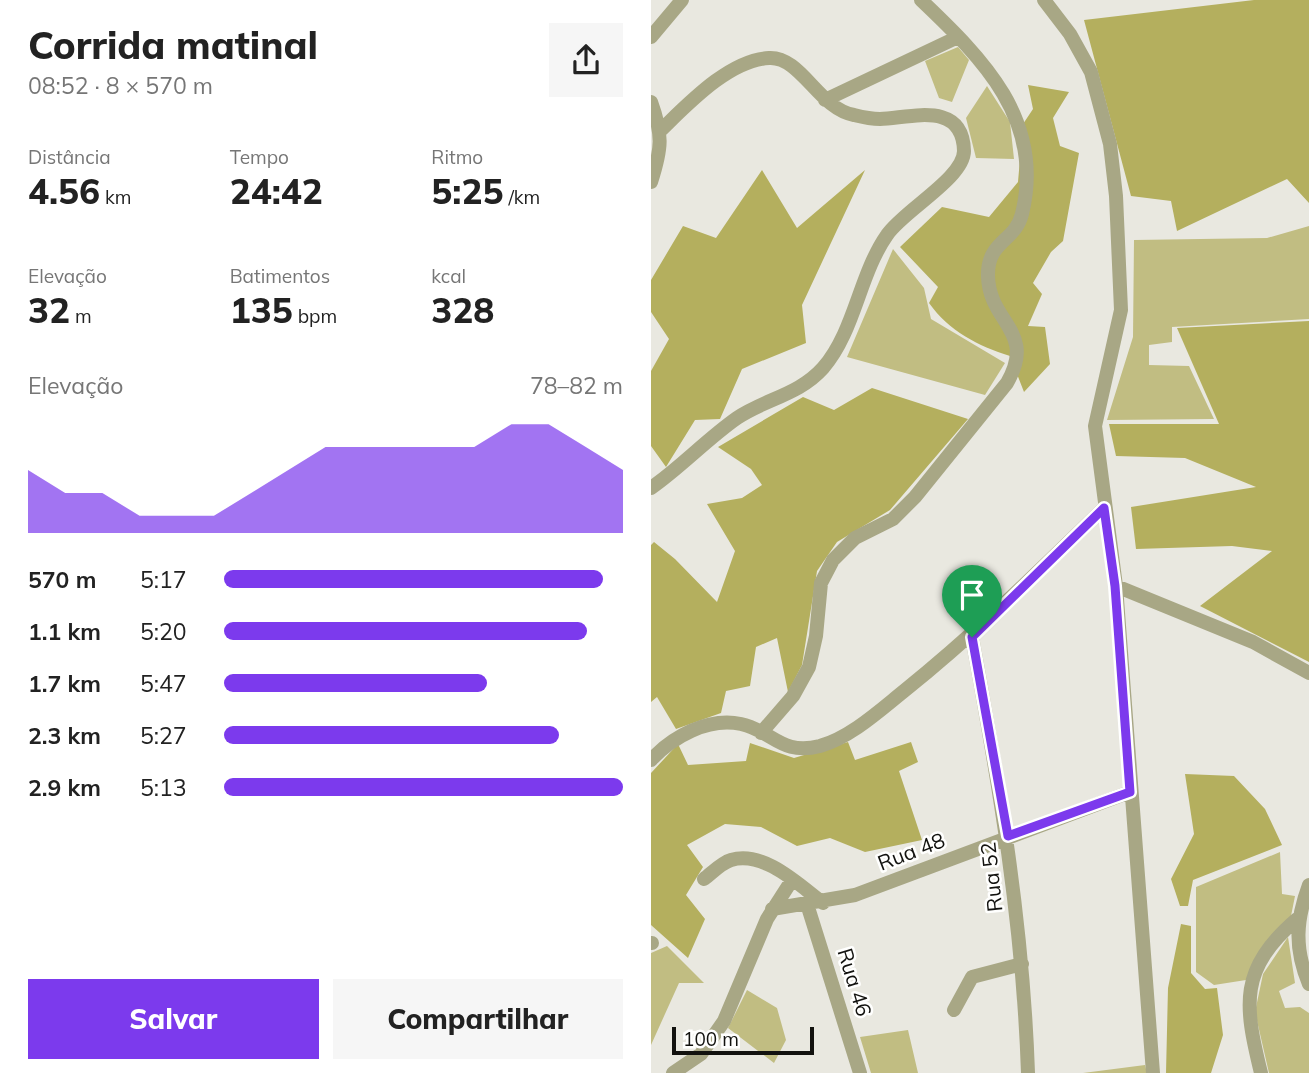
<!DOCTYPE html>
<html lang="pt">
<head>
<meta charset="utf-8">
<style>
  :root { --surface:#fff; --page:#f6f6f6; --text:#222; --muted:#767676; --accent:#7c3aed }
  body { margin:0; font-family:Mulish,sans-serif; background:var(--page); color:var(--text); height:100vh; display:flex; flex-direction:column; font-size:26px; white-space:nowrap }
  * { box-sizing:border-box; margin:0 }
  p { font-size:23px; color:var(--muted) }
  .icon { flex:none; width:38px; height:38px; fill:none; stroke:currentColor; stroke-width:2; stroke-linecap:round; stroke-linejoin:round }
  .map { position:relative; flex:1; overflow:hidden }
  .sheet { display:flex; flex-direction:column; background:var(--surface); width:651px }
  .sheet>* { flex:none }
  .scale { position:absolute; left:21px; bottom:18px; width:142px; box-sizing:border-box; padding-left:7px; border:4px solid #12120f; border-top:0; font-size:19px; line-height:24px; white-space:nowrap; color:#12120f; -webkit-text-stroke:5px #fffffe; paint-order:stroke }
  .pin { position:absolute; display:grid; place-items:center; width:60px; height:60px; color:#fff; margin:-72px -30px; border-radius:50% 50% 50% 0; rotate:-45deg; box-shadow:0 0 7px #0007 }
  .pin .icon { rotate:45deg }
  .round { display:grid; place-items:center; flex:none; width:74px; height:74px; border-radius:0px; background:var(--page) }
  .headline { display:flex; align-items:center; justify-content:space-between; height:119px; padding:0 28px }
  h1 { font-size:38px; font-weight:800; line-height:52px }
  .metrics { display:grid; grid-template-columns:repeat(3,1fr); gap:10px; height:119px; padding:7px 28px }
  .metrics div { display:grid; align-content:center }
  .metrics b { font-size:35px; font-weight:800 }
  .metrics small { font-size:19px; font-weight:400 }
  .metrics p { font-size:19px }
  .chart { height:196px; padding:14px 28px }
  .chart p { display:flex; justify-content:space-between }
  .chart svg { width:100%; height:126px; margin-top:7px; fill:var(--accent); opacity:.7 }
  .primary-button { display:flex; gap:14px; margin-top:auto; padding:14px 28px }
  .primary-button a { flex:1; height:80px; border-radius:0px; background:var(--accent); color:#fff; font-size:28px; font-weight:800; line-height:80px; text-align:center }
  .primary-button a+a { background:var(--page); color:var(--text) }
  ul { padding:0 28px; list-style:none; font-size:23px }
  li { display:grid; grid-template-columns:112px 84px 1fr; align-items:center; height:52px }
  li i { height:18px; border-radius:9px; background:var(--accent) }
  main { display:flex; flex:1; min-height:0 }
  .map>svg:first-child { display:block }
</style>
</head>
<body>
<main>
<section class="sheet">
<div class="headline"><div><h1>Corrida matinal</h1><p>08:52 · 8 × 570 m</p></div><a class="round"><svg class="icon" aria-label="share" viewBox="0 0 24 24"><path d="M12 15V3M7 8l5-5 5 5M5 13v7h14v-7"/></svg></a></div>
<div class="metrics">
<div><p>Distância</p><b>4.56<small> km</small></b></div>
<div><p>Tempo</p><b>24:42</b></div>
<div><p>Ritmo</p><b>5:25<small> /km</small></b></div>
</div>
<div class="metrics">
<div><p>Elevação</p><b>32<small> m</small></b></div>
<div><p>Batimentos</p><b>135<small> bpm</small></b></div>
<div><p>kcal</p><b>328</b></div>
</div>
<div class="chart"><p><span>Elevação</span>78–82 m</p>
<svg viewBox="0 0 160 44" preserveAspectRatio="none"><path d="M0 44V22L10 30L20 30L30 38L40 38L50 38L60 30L70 22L80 14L90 14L100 14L110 14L120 14L130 6L140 6L150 14L160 22V44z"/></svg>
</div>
<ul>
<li><b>570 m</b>5:17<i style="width:95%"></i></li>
<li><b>1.1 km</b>5:20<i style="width:91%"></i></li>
<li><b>1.7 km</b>5:47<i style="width:66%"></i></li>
<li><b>2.3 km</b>5:27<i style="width:84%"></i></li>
<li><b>2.9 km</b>5:13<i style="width:100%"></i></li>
</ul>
<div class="primary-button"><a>Salvar</a><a>Compartilhar</a></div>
</section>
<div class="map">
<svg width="658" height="1073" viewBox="0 0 658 1073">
  <rect width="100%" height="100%" fill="#e9e8e0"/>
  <path fill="#c1bd82" d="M 307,47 L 318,60 L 301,102 L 288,98 L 274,61 Z
    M 336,86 L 359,122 L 363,159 L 325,158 L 315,118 Z
    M 658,226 L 658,319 L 521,327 L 521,342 L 498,345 L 498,365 L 538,366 L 563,419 L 456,420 L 482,337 L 483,240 L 616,238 Z
    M 242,249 L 273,288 L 280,319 L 354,363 L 334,395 L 196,357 Z
    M 629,852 L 631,894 L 644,896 L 640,916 L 595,980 L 563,985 L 545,972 L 545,887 Z
    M 637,937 L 644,983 L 628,991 L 634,1008 L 649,1007 L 658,1013 L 658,1073 L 618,1073 L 604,1012 L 612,974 Z
    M 16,946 L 53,983 L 28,983 L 0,1045 L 0,953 Z
    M 96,990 L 126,1008 L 135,1040 L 123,1063 L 77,1028 Z
    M 257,1030 L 267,1073 L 220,1073 L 209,1037 Z
    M 494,1065 L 496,1073 L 432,1073 Z"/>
  <path fill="#b4af5e" d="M 603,0 L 658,0 L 658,203 L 636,179 L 526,231 L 520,201 L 480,196 L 433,20 Z
    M 377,85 L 418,92 L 402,118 L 409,146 L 428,153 L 412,241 L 400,252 L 382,283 L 391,294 L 377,326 L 394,327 L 399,364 L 373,392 L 359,356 C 327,346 298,331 278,303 L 287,287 L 249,247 L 291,207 L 338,217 L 367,182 L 372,124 L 382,109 Z
    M 111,170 L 146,228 L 214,170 L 151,305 L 155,343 L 91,369 L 69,419 L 44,420 L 15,467 L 0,446 L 0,371 L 18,339 L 0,312 L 0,280 L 32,226 L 65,238 Z
    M 658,321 L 658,662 L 549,606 L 621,551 L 581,546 L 485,549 L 480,507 L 605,487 L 534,458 L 465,456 L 458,424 L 568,424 L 526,328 Z
    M 221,388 L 317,419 L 239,510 L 186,542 L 166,571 L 151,665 L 137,692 L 126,638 L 105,647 L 99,686 L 75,691 L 70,713 L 25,729 L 6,697 L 0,702 L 0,545 L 3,542 L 24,559 L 66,602 L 84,551 L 56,504 L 91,498 L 111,485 L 100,469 L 67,447 L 152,397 L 183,410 Z
    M 197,742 L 204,760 L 260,742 L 267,762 L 248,771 L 271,840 L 214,852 L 179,838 L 146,846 L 110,827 L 74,824 L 36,845 L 52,867 L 35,895 L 54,919 L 37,958 L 0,925 L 0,773 L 27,744 L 37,765 L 95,761 L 99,743 L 143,758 Z
    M 534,774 L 583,776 L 614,809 L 631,845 L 542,880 L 537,906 L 529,906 L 520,879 L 543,834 Z
    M 530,924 L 540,926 L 540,973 L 554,989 L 566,988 L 572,1035 L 560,1073 L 515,1073 L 517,988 Z"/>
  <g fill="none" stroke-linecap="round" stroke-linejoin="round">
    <path stroke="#a8a785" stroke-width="14" d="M 393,0 L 419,34 L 440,72 L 459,144 L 465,196 L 470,310 L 444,426 L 465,586 L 502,1073
      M 0,37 L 31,0
      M 174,100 L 307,37
      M 0,102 C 12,135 11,148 0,182
      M 0,488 C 30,467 56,439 86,418 C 114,399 148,395 172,368 C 204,331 208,275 236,235 C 252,211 313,178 313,151 C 312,100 259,118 229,119 C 221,119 211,117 203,115 C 168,109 150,56 118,58 C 78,60 37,104 10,130
      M 465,586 L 602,642 L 658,673
      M 321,637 C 348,784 372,923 377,1073
      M 110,733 L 142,696 L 158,667 L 165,636 L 170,583 L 182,560 L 204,538 L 242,519 L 264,497 L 356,383 C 386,331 338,323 337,276 C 336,241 364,242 371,214 C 394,120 332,59 270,0
      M 0,760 C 21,737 57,717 90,724 C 122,731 130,756 169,746 C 200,737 228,711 253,691 C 324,634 388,571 453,508
      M 53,879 C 61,873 70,863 80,860 C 113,850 148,885 172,903
      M 658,885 C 645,920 643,948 658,984
      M 156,904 L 209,1073
      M 121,909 L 204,895 L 479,792
      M 0,943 L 1,943
      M 303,1010 L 321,977 L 371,964
      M 22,1073 L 50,1054 L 73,1021 L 116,919 L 141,880
      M 610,1073 C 593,1004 588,969 646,919"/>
  </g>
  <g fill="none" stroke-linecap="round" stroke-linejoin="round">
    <defs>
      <path id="route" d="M 453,508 L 464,586 L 479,792 L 357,836 L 321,637 Z"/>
    </defs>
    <use href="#route" stroke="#fff" stroke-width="14"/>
    <use href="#route" stroke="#7c3aed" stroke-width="9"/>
  </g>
  <g text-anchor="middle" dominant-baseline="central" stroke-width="5" stroke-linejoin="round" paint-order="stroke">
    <g font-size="21" fill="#12120f" stroke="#fffffe">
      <text transform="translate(260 851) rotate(-21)">Rua 48</text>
      <text transform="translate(340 877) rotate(-96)">Rua 52</text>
      <text transform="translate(204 982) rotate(73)">Rua 46</text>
    </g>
  </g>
</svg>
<div class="scale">100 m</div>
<div class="pin" style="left:321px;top:637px;background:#1e9e55"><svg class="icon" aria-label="arrive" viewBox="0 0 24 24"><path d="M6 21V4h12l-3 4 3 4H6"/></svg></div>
</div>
</main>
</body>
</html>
